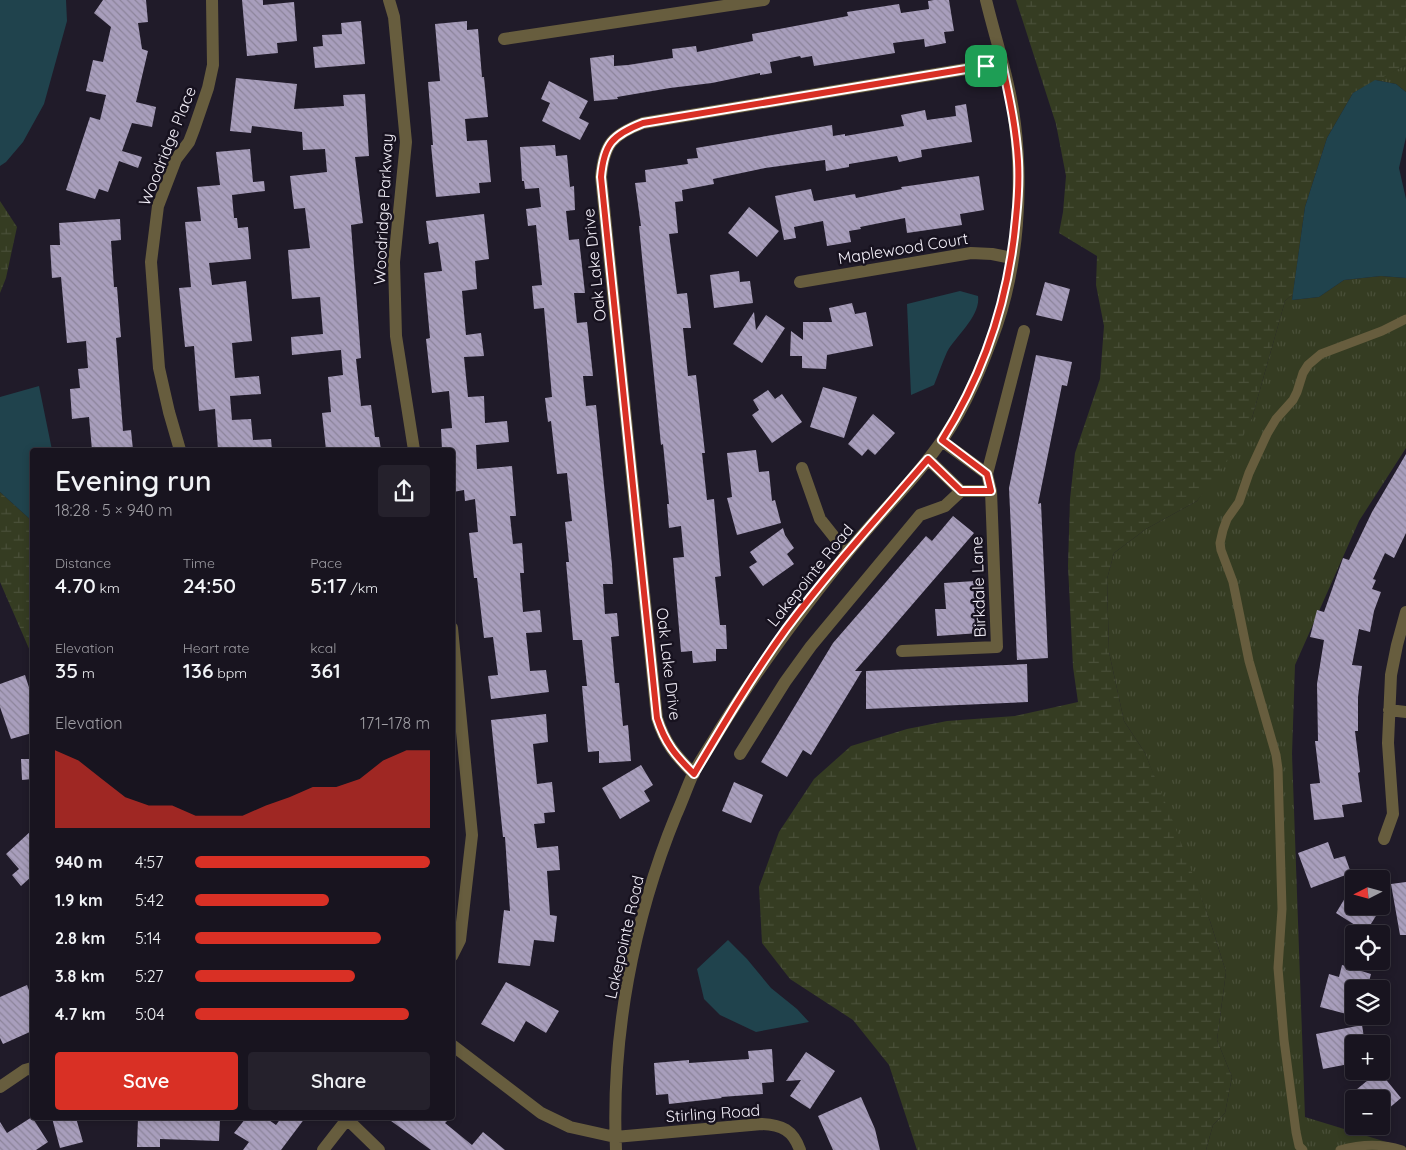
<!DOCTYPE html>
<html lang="en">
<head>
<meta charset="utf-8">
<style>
  :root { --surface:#18141f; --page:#25212c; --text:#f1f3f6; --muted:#9f9ea4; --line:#36333d; --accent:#d93025 }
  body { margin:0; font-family:Quicksand,sans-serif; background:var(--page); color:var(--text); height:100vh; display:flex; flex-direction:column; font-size:19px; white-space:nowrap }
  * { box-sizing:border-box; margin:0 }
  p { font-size:16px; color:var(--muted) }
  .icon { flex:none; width:28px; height:28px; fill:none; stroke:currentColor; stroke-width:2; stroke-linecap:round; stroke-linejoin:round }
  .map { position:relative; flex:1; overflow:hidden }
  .side { position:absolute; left:30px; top:448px; width:425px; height:672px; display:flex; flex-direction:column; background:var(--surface); border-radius:5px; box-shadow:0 2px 8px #0003,0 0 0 1px var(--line) }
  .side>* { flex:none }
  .needle { width:32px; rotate:264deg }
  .controls { position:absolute; left:1345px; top:870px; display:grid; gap:10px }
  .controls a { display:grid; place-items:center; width:45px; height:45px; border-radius:5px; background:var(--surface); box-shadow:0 2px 8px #0003,0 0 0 1px var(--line); font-size:25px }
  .pin { position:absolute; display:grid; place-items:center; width:42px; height:42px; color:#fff; margin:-21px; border-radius:10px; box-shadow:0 2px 8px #0006 }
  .round { display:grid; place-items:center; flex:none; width:52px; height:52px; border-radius:5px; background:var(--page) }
  .summary { display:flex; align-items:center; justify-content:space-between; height:85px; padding:0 25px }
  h1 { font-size:28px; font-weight:600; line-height:38px }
  .figures { display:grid; grid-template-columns:repeat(3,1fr); gap:8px; height:85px; padding:5px 25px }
  .figures div { display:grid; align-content:center }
  .figures b { font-size:21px; font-weight:600 }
  .figures small { font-size:14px; font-weight:400 }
  .figures p { font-size:14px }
  .chart { height:140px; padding:10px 25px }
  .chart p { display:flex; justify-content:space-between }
  .chart svg { width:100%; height:90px; margin-top:5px; fill:var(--accent); opacity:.7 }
  .primary-button { display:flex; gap:10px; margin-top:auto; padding:10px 25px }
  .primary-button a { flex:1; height:58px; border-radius:5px; background:var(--accent); color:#fff; font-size:20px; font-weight:600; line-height:58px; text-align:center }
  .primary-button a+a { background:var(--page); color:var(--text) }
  ul { padding:0 25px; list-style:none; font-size:16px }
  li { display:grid; grid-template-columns:80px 60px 1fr; align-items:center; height:38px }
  li i { height:12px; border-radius:6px; background:var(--accent) }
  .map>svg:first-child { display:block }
</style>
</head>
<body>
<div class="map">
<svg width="1406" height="1150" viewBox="0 0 1406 1150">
  <defs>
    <pattern id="grass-tufts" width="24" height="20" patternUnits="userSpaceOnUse" patternTransform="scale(1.25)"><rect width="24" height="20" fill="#353c22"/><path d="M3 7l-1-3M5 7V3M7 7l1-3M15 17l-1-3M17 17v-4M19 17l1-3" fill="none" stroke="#494f38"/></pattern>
    <pattern id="wetland-marsh" width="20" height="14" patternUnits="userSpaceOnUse" patternTransform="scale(1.25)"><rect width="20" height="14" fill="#353c22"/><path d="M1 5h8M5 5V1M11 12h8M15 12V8" fill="none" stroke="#494f38"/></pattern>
    <pattern id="building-back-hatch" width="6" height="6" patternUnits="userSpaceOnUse" patternTransform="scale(1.25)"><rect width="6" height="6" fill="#a89ebc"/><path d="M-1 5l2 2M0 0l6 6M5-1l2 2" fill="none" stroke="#8c849a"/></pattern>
  </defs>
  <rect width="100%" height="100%" fill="#201b29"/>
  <path fill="url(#grass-tufts)" d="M 1406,65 L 1406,92 L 1396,84 L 1375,80 Z
    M 1381,276 L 1406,278 L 1406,448 L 1359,521 L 1295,665 L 1292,754 L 1305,1117 L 1406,1148 L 1406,1150 L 1206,1150 L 1213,1125 L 1225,1113 L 1232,1077 L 1217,1040 L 1226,972 L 1210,921 L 1145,753 L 1124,721 L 1109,652 L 1107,579 L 1114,553 L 1146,529 L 1197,501 L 1252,418 L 1285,301 L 1293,294 L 1292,300 L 1319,297 L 1344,280 Z"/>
  <path fill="url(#wetland-marsh)" d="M 1016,0 L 1406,0 L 1406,65 L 1353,93 L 1327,138 L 1305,207 L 1293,294 L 1285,301 L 1252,418 L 1238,447 L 1197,501 L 1146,529 L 1114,553 L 1107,579 L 1109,652 L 1124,721 L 1145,753 L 1174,824 L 1210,921 L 1226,972 L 1217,1040 L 1232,1077 L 1225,1113 L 1213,1125 L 1206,1150 L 917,1150 L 889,1065 L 853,1020 L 790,979 L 762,943 L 759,887 L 779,832 L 814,779 L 851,746 L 907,729 L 947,721 L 1015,716 L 1078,702 L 1073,667 L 1068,566 L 1070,499 L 1075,453 L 1100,379 L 1104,326 L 1096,285 L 1097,256 L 1059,233 L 1063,212 L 1066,176 L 1056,124 Z
    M 0,201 L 17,227 L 6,278 L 0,293 Z
    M 0,492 L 32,521 L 32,652 L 30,651 L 0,582 Z"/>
  <path fill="#20434d" d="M 0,0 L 66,0 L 67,21 L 44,104 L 23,142 L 6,162 L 0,166 Z
    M 1375,80 L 1396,84 L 1406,92 L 1406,137 L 1399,168 L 1406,199 L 1406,278 L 1381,276 L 1344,280 L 1319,297 L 1292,300 L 1305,207 L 1327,138 L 1353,93 Z
    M 960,291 L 978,296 C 981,316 956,336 947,352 C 942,363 938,375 934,385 L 911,395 L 907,304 Z
    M 39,386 L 52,450 L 32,450 L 32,521 L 0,492 L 0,397 Z
    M 728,940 L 747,959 L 771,988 L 797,1009 L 809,1022 L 756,1032 L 720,1015 L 704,999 L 697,969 Z"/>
  <path fill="url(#building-back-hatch)" d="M 103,0 L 146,0 L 148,22 L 138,23 L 142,49 L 148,51 L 136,102 L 156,107 L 152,127 L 132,123 L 122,151 L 142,157 L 138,168 L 119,161 L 108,192 L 99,189 L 95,199 L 66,190 L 90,117 L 100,120 L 106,95 L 86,91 L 93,60 L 103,62 L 111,27 L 94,13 Z
    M 242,0 L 263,0 L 263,5 L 294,2 L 297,41 L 277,43 L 278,53 L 247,56 Z
    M 934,0 L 949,0 L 954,31 L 944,32 L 946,43 L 925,47 L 924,39 L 893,43 L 895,53 L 814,66 L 812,56 L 801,58 L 800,56 L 770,62 L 772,73 L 760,75 L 760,73 L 712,83 L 670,88 L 617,97 L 618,99 L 594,101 L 590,58 L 614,55 L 614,66 L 628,65 L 673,58 L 672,49 L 696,46 L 697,52 L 753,41 L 752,34 L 848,16 L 847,12 L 899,4 L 901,13 L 929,9 L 928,1 Z
    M 361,21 L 365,64 L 315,68 L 313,47 L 323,46 L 322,35 L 342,34 L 341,23 Z
    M 467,21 L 467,30 L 478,29 L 482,77 L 484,77 L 488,117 L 465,119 L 467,141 L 487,140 L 491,182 L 479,183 L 480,193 L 436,197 L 431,145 L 433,145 L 428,82 L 440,81 L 435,24 Z
    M 236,78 L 297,84 L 294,109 L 344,106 L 343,95 L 365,94 L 369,156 L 355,157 L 363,223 L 351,225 L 361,358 L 356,359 L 361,406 L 371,405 L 375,437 L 379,437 L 381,450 L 326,450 L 322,413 L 331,412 L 328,377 L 343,375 L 341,350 L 292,355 L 291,337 L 323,334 L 320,297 L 292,299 L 288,250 L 310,248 L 305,208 L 294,209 L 290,176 L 327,172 L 325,149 L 303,150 L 302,132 L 252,126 L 251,133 L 230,131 Z
    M 549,81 L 588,101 L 579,118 L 589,123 L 580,140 L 542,121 L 550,103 L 541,99 Z
    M 966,104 L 972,142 L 921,150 L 922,157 L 899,162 L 897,156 L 849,164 L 849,167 L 826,171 L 825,160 L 765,168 L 713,179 L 714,184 L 682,190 L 683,201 L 675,202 L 678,233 L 669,234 L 677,294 L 687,293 L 691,328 L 683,328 L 688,376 L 696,375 L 705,453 L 702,453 L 707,500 L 714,499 L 721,576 L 715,577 L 720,625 L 726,625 L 727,649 L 716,649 L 716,661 L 693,663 L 692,651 L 681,652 L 673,558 L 684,557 L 681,526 L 669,528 L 667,504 L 669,504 L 663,444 L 661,445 L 642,257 L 639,226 L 641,226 L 635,183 L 646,182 L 645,170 L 688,164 L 687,159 L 698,158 L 696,148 L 832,125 L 833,136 L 845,134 L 845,136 L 904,126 L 901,115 L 925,110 L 927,120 L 956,116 L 955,106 Z
    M 555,145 L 556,156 L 567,155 L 570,187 L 574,186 L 575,210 L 566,211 L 569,240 L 579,239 L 585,293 L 574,293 L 577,323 L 587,322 L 593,376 L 583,376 L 586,406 L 596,405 L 612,565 L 613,584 L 603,584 L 605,614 L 617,613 L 619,636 L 611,637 L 615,683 L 619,683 L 623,726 L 628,725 L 631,761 L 599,763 L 599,751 L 588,752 L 582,686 L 587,686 L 582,640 L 573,640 L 566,562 L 569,562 L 565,522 L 572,521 L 567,473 L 557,474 L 551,421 L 548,422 L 545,398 L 552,397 L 544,308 L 534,309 L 532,286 L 542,285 L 536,225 L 528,226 L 526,209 L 541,207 L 539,188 L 525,189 L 524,181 L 522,181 L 520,147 Z
    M 250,149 L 253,182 L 264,181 L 265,191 L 232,195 L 234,218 L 237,218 L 238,228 L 248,227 L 251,259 L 209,263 L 212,285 L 246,281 L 252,341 L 232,343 L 235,378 L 259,376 L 261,394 L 230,396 L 232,420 L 251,419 L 253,440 L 271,439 L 272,450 L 218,450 L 215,409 L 199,411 L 194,346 L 185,347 L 179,288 L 191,287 L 185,222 L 201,221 L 197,187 L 220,185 L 216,152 Z
    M 979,176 L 984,210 L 960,214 L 962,225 L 907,233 L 905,218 L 860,227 L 861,229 L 849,231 L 851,242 L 827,246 L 823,221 L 794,227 L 796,238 L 784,240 L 775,196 L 811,189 L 814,201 L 855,194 L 856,198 L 902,189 L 901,187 Z
    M 749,207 L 779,231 L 757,257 L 728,233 Z
    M 484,214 L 489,259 L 475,261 L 477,289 L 462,291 L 466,335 L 481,333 L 484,356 L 464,357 L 468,397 L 484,396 L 485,423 L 507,421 L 509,442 L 476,445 L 477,469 L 512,466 L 516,516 L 510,516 L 513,544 L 522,543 L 524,573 L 520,573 L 523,612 L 540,610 L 542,632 L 526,633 L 530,671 L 546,670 L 549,692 L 491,699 L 488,676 L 498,675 L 493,637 L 484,638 L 477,578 L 474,578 L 469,533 L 478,532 L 475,499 L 465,501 L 464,490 L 453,492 L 452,450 L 442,450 L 441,429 L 452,428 L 449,391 L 432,393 L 426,339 L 430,338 L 424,273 L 442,271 L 438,242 L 429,244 L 426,221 Z
    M 120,219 L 121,240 L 111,241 L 114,287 L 117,287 L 121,337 L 116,338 L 123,431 L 131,430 L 133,450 L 92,450 L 89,417 L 72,419 L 70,389 L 80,388 L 78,369 L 88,368 L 86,341 L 67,343 L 61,277 L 52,278 L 50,245 L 60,245 L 59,223 Z
    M 739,271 L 740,282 L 750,281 L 753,303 L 714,308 L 710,275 Z
    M 1045,282 L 1070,289 L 1062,321 L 1036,315 Z
    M 852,303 L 855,314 L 866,312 L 873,346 L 827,355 L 826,369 L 802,368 L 802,356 L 790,356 L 791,331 L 803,340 L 803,322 L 832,322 L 829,308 Z
    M 754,312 L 756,330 L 766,315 L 785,328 L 762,363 L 733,344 Z
    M 1036,355 L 1072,362 L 1067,386 L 1062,385 L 1038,504 L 1041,503 L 1048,658 L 1017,660 L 1009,488 Z
    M 823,387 L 857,397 L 844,438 L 810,427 Z
    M 768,390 L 775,399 L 782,394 L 802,422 L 772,443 L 752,415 L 759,410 L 753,400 Z
    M 873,414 L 895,433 L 875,455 L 868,449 L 862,456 L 848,444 Z
    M 756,450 L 759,472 L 769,471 L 772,501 L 775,500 L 781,523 L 737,535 L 727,498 L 732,497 L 727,453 Z
    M 1406,454 L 1406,533 L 1394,558 L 1385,553 L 1373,579 L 1376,580 L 1372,589 L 1381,592 L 1374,611 L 1370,632 L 1359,629 L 1352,665 L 1362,666 L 1358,697 L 1358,731 L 1355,731 L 1360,772 L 1358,773 L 1362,802 L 1342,805 L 1344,817 L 1314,820 L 1310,784 L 1320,783 L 1315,741 L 1318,741 L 1317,684 L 1324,640 L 1310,637 L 1317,610 L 1324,612 L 1343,558 L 1349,560 L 1372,512 Z
    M 953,516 L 974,533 L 855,671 L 862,671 L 811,755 L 803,750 L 787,777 L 761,762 L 833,643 L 926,536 L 932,541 Z
    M 783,528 L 785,535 L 794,548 L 787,554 L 794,564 L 763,586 L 749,567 L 757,562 L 750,552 Z
    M 975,581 L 979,633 L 937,636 L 935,609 L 946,609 L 944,583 Z
    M 1027,664 L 1028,702 L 866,709 L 866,671 Z
    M 25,675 L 32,697 L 32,733 L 11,739 L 0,707 L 0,684 Z
    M 546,714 L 548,742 L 533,744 L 537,784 L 552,782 L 555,812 L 544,813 L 545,823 L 534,824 L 537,848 L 558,846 L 560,870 L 547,871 L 550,915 L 557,916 L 554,942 L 534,940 L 530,966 L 498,963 L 504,910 L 510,911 L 505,837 L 503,837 L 491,720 Z
    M 21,759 L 32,759 L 32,779 L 22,780 Z
    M 641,765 L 653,785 L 644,791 L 650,801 L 620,819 L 602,788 Z
    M 734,782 L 763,795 L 751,823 L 722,811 Z
    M 32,830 L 32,876 L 21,886 L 12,875 L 19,869 L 6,854 Z
    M 1328,842 L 1334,859 L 1345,856 L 1351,873 L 1311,888 L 1298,853 Z
    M 1406,882 L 1406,935 L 1400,935 L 1391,884 Z
    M 1354,883 L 1354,906 L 1382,906 L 1366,932 L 1336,913 Z
    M 1342,965 L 1371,974 L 1367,989 L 1354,989 L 1354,1016 L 1320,1007 L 1329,974 L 1339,977 Z
    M 506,982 L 559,1011 L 546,1033 L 526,1021 L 514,1042 L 481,1024 Z
    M 27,985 L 32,998 L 32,1031 L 3,1044 L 0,1038 L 0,997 Z
    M 1362,1025 L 1365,1044 L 1354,1044 L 1354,1063 L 1323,1069 L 1316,1034 Z
    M 772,1049 L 774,1082 L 762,1083 L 763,1094 L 721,1097 L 722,1098 L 669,1104 L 668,1094 L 656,1095 L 654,1063 L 689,1060 L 689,1063 L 749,1059 L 748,1051 Z
    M 806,1052 L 835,1071 L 810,1109 L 790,1096 L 801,1080 L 786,1081 Z
    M 1379,1071 L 1401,1098 L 1381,1115 L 1381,1099 L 1345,1099 Z
    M 861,1097 L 875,1129 L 880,1150 L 833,1150 L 818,1116 Z
    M 32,1117 L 48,1142 L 36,1150 L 0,1150 L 0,1122 L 7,1133 Z
    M 52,1118 L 76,1118 L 83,1142 L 60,1148 Z
    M 138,1118 L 220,1118 L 219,1141 L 160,1139 L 160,1147 L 137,1147 Z
    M 246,1118 L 266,1118 L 276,1125 L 281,1118 L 305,1118 L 281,1150 L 243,1150 L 249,1142 L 234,1133 Z
    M 387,1118 L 450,1118 L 445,1123 L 472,1145 L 483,1132 L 505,1150 L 431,1150 Z"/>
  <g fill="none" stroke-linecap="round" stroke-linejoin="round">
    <path stroke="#675d3e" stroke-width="9" d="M 1303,1150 L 1299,1146 L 1296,1132 L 1284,1040 L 1278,968 L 1282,909 L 1278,769 L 1276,755 L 1249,661 L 1233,582 L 1221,550 L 1220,543 L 1223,530 L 1227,519 L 1239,502 L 1249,473 L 1267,434 L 1276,419 L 1293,400 L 1297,392 L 1303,373 L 1308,365 L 1321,354 L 1382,331 L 1406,319
      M 1340,1150 C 1361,1144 1381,1143 1402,1150"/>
    <path stroke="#675d3e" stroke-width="12" d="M 389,0 L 394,17 L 406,142 L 394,262 L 396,336 L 414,450
      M 504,39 L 764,0
      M 800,282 L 971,253 L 992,254 L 1012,258
      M 942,441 L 987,474
      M 180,450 L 169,412 L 159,368 L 151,262 L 158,206 L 176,159 L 189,142 L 194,129 L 208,88 L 213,65 L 212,0
      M 928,459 L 961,491
      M 802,468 L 820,519 L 847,553
      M 452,628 L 472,835 L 460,940 L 452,956
      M 902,651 L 997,647 L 991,491
      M 1389,710 L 1406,712
      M 740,754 L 785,682 L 811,646 L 920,515 L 945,506 L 961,491 L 991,491 L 987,474 L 1024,331
      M 694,774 C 675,755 665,743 657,718 L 601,177 C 604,144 612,135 643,123 L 1002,63
      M 1384,839 L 1393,814 L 1388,743 L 1391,675 L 1397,645 L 1406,612
      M 452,1045 L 541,1113 L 570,1127 L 615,1137 L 762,1124 C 782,1125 793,1130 800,1150
      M 0,1087 L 25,1070 L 32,1068
      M 346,1118 L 379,1150
      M 323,1150 L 348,1118
      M 616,1150 C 611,1037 633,920 676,815 C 682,802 687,787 693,774 C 701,759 711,745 719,731 C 756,671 798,615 841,561 C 873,519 914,482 943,439 C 967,404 983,364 997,325 C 1018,263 1023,188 1015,124 C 1010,82 996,41 986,0"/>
  </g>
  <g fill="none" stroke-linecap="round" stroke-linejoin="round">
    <defs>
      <path id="route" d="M 1002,63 C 1009,96 1016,127 1018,161 C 1019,180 1018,199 1016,218 C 1009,298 985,372 942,440 L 987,474 L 991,491 L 961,491 L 928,459 C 880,515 830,570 786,629 C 752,676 723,725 694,774 C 675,755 665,743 657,718 L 601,177 C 604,144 612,135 643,123 Z"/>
    </defs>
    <use href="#route" stroke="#fff" stroke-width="10"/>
    <use href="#route" stroke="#d93025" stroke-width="6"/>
  </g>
  <g text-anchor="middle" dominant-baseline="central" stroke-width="5" stroke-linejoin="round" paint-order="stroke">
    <g font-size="16" fill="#f4f0fa" stroke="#17121f">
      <text transform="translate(167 146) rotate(-68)">Woodridge Place</text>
      <text transform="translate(383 209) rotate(-87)">Woodridge Parkway</text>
      <text transform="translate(903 248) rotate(-9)">Maplewood Court</text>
      <text transform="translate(594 265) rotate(-96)">Oak Lake Drive</text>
      <text transform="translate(810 575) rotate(-51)">Lakepointe Road</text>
      <text transform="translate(978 587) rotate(-92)">Birkdale Lane</text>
      <text transform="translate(669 664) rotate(83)">Oak Lake Drive</text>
      <text transform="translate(624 937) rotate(-77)">Lakepointe Road</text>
      <text transform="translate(713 1113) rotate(-4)">Stirling Road</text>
    </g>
  </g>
</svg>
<div class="controls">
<a><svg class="needle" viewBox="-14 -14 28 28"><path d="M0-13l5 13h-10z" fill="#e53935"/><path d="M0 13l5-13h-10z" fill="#9f9ea4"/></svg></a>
<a><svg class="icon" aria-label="locate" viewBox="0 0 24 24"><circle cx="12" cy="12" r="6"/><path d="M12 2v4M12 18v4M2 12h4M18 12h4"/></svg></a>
<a><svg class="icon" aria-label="layers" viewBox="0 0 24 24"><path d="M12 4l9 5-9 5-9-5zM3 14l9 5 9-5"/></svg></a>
<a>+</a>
<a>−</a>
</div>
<div class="pin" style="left:986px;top:66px;background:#1e9e55"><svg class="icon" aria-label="arrive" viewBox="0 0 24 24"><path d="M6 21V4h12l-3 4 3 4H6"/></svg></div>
<section class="side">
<div class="summary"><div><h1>Evening run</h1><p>18:28 · 5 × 940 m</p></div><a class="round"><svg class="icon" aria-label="share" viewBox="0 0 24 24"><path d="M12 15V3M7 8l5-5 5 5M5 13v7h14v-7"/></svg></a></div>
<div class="figures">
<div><p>Distance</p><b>4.70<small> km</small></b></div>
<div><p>Time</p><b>24:50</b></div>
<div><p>Pace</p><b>5:17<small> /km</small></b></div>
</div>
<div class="figures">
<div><p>Elevation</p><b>35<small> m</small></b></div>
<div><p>Heart rate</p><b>136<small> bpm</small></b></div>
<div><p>kcal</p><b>361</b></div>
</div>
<div class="chart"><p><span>Elevation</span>171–178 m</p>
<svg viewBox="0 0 160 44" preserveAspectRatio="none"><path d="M0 44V6L10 11L20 20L30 29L40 33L50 33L60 38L70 38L80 38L90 33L100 29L110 24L120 24L130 20L140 11L150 6L160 6V44z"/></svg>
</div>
<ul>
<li><b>940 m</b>4:57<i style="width:100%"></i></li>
<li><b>1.9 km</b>5:42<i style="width:57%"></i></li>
<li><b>2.8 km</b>5:14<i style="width:79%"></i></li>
<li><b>3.8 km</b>5:27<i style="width:68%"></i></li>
<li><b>4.7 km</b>5:04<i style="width:91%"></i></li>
</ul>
<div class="primary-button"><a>Save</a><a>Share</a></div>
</section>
</div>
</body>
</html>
